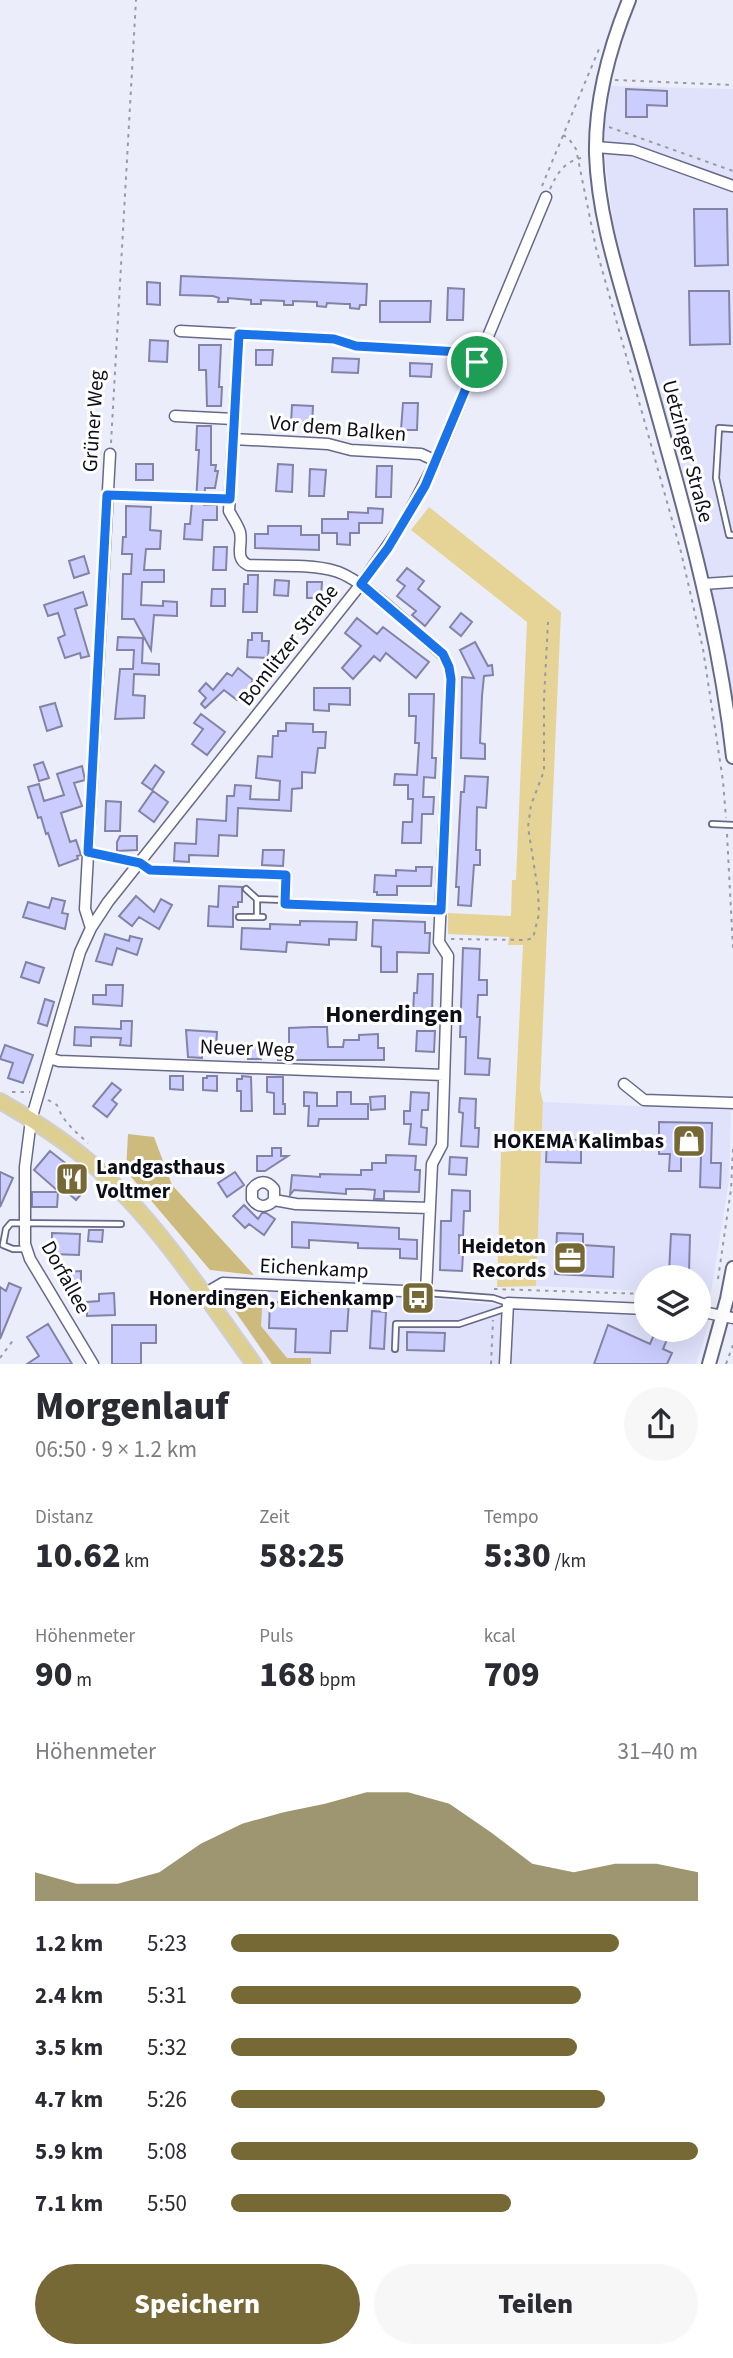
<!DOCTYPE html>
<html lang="de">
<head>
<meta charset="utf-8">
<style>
  :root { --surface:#fff; --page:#f7f7f7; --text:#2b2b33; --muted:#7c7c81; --accent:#766936 }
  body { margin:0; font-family:"Source Sans 3",sans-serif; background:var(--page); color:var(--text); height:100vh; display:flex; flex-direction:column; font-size:26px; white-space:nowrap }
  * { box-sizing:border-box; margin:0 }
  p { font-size:23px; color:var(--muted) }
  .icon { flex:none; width:38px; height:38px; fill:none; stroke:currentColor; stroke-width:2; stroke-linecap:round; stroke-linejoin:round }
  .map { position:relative; height:1364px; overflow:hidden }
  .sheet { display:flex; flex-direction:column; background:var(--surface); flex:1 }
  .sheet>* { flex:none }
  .fabs { position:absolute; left:634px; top:1265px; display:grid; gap:14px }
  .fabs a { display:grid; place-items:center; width:77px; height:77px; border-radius:50%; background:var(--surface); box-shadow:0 7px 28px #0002; font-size:35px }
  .pin { position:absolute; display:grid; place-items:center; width:60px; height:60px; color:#fff; margin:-30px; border:4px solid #fff; border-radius:50%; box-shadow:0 2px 7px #0007 }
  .round { display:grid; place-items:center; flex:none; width:74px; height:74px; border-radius:37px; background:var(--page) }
  .summary { display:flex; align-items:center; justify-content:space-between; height:119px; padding:0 35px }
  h1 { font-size:38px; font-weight:800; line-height:52px }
  .metrics { display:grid; grid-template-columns:repeat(3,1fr); gap:10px; height:119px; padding:7px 35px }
  .metrics div { display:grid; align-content:center }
  .metrics b { font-size:35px; font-weight:800 }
  .metrics small { font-size:19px; font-weight:400 }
  .metrics p { font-size:19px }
  .chart { height:196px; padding:14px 35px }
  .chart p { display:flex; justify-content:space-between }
  .chart svg { width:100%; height:126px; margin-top:7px; fill:var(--accent); opacity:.7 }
  .action { display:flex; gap:14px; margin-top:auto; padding:14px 35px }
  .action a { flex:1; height:80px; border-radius:42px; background:var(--accent); color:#fff; font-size:28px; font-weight:800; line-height:80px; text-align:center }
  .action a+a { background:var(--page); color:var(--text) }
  ul { padding:0 35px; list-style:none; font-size:23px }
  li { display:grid; grid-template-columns:112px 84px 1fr; align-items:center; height:52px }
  li i { height:18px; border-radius:9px; background:var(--accent) }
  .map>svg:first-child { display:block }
</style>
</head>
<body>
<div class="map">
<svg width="733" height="1364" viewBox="0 0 733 1364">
  <rect width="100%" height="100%" fill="#ecedfb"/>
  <path fill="#e0e2fc" d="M 611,86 L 733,89 L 733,715 L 696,515 L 617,252 L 606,168 L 605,126 Z
    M 543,1102 L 731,1110 L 729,1181 L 711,1292 L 698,1293 L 698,1278 L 646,1278 L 646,1291 L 536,1286 Z
    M 240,1289 L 399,1296 L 501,1305 L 519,1310 L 646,1316 L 646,1330 L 698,1330 L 698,1319 L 710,1320 L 696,1364 L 271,1364 L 223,1295 Z"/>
  <path fill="#e5d496" d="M 429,507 L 561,612 L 540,1090 L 543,1102 L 536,1286 L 497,1287 L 501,1152 L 513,1151 L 523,945 L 508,945 L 509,937 L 448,934 L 448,913 L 511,916 L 512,880 L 516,880 L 527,622 L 411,530 Z"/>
  <path fill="#ccbb7c" d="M 128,1134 L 154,1137 L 172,1185 L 254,1275 L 210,1270 L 126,1171 Z
    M 236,1292 L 263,1293 L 261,1326 L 287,1358 L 311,1358 L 311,1364 L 272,1364 L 226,1298 Z"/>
  <path fill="#cacdfe" stroke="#8384a5" stroke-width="2" d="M 626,89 L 667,91 L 667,106 L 647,105 L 647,117 L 626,117 Z
    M 694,209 L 727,209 L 728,265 L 695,266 Z
    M 181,276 L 367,284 L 366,305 L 360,305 L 359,309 L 350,308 L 350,304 L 345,304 L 327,303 L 326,307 L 317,306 L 317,302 L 293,301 L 293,305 L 284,305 L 284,301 L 261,300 L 261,304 L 251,304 L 251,300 L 228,298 L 228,302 L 218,302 L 219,298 L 213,296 L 180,295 Z
    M 147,282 L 160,283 L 160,305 L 147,304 Z
    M 448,288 L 464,289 L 463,320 L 447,320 Z
    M 689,291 L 729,291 L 730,344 L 690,345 Z
    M 380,301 L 431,301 L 430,322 L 380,322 Z
    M 150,340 L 168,341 L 167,362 L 149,361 Z
    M 199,345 L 221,345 L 219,387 L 222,387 L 221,406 L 207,406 L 206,370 L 199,370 Z
    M 256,350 L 273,350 L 272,365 L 256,365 Z
    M 333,358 L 359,359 L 358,373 L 332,372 Z
    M 410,363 L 432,364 L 431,377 L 410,376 Z
    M 403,403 L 418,403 L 417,430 L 401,430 Z
    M 292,405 L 313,406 L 312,425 L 291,424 Z
    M 197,426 L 211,426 L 211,465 L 216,465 L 215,471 L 218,471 L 215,488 L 205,488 L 204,505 L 217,505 L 217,520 L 203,520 L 202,540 L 184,539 L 185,524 L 190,524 L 192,502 L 196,502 L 199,450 L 196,450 Z
    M 136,464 L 153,464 L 153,480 L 136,480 Z
    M 278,464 L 293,465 L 292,492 L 276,491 Z
    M 377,466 L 392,466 L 391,497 L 376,497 Z
    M 310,469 L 326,470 L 324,496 L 309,496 Z
    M 126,506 L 151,507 L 150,530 L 161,531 L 160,549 L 146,549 L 144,570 L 164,570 L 164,582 L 142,582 L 141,605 L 163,606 L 163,601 L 177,602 L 177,616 L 154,615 L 151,650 L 134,619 L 122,619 L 123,574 L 131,574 L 132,554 L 122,554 L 123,537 L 126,537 Z
    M 368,508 L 383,509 L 382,523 L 359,523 L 359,533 L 350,533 L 350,545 L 337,544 L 337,533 L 322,533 L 322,519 L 348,519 L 348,512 L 368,513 Z
    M 268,526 L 301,526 L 301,535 L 319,535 L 319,550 L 255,548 L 255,534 L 268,534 Z
    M 214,547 L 227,547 L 226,570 L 213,570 Z
    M 84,556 L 89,573 L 74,578 L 69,561 Z
    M 407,568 L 424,581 L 418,589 L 440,607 L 425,626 L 412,615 L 416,611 L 397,596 L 405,586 L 397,580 Z
    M 248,575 L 258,575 L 257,612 L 243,612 L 244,584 L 248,584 Z
    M 275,580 L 289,581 L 288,596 L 274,595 Z
    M 307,582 L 322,582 L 321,598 L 307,598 Z
    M 212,589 L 225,589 L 225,606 L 211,606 Z
    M 83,592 L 87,605 L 75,609 L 89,656 L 81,658 L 80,653 L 65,658 L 58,638 L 65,635 L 58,613 L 48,616 L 44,605 Z
    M 461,613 L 472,622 L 461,636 L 450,627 Z
    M 357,618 L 377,634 L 383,627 L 429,662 L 416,678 L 386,653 L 380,661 L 374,656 L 353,679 L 342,668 L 361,646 L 345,633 Z
    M 252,633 L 262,633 L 262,641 L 269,641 L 268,658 L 247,657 L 248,640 L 252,640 Z
    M 118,637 L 143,638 L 142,663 L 159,664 L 159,675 L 134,674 L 133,695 L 145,696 L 144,718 L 115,719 L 120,669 L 133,669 L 134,650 L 117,650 Z
    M 475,642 L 488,666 L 492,665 L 493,675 L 484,676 L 482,696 L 480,743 L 485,744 L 485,759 L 461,758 L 462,677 L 474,678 L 460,650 Z
    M 238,668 L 253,680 L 251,684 L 258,690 L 249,700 L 242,694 L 237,700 L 224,690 L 205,708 L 201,704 L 206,698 L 199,691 L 206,683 L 213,690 L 227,673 L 232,676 Z
    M 314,688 L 350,688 L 350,705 L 329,704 L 329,711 L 314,710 Z
    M 409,694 L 434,694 L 432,758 L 436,758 L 435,778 L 424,777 L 423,797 L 434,797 L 433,814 L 422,814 L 421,843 L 402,843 L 403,822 L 412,822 L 413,799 L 408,799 L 408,785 L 394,785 L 395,774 L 417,775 L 419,743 L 415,743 L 416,716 L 409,716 Z
    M 55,703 L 62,726 L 47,731 L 40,707 Z
    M 201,714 L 225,732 L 207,755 L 192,744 L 203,729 L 194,723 Z
    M 286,723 L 313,724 L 313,732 L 326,732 L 325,748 L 318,748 L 315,773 L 302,772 L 302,788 L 292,789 L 291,811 L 238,808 L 237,836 L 219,835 L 218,856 L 189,855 L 189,862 L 174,861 L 175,843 L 196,844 L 197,819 L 226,821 L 227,796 L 234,796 L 235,785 L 251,786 L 250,799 L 279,800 L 280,781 L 256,778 L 258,756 L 272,757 L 273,736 L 278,736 L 278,731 L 286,731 Z
    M 43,762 L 49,778 L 39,781 L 34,765 Z
    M 155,765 L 164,772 L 152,790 L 142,783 Z
    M 82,766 L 85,780 L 74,783 L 82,806 L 61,813 L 70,842 L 76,840 L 81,855 L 77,856 L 78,859 L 59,866 L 48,833 L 46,834 L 41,817 L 38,818 L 28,787 L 39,784 L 44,801 L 64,795 L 57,774 Z
    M 465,776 L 488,777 L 486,808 L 477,807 L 476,850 L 480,850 L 480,865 L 474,865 L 471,906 L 458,905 L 459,887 L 456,887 L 461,792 L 464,792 Z
    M 153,791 L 168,802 L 154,822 L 139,811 Z
    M 106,801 L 121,802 L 120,831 L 105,831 Z
    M 120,836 L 137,836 L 137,850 L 117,851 L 117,842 Z
    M 263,850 L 284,850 L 283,866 L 262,865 Z
    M 416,867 L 432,867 L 431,886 L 397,886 L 397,895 L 377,895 L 377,892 L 374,892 L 375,875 L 396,876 L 396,870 L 416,871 Z
    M 219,886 L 242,887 L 242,902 L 238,902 L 238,907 L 233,907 L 233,927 L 208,926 L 209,906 L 218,907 Z
    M 136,896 L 154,912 L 161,899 L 172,905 L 159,929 L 139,917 L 132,926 L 119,916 Z
    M 52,898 L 65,901 L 62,913 L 68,914 L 65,929 L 23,917 L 28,902 L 49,908 Z
    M 373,920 L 425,922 L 425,933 L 430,933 L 429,953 L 397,952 L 397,972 L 381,972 L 381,947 L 372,946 Z
    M 300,921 L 357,922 L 356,940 L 329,939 L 329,945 L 287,942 L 286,952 L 241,949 L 242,928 L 270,929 L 270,924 L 300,925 Z
    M 105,934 L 129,941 L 130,936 L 142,939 L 137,955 L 117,948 L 112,965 L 96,961 Z
    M 463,948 L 480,949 L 479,980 L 487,980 L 487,995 L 478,995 L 477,1017 L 480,1017 L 478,1058 L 490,1059 L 489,1075 L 465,1074 L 466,1037 L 460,1037 Z
    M 26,962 L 44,968 L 39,983 L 21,977 Z
    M 418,974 L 433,974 L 432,1015 L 413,1014 L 414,993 L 417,993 Z
    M 106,985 L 123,985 L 122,1006 L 93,1004 L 93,995 L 106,995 Z
    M 45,999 L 54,1002 L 47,1026 L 38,1023 Z
    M 121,1021 L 132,1021 L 131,1046 L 120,1045 L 121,1038 L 91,1037 L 91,1046 L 74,1045 L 75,1027 L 121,1029 Z
    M 313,1027 L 327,1027 L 328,1047 L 343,1047 L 344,1040 L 359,1040 L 359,1035 L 378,1034 L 378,1048 L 384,1048 L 384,1060 L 278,1060 L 278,1048 L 289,1048 L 289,1028 Z
    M 186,1030 L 217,1032 L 216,1048 L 202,1047 L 202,1058 L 188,1057 Z
    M 417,1031 L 435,1031 L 434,1052 L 416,1051 Z
    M 5,1045 L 33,1055 L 23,1083 L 8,1078 L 13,1063 L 0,1059 Z
    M 248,1046 L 262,1047 L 261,1059 L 248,1059 Z
    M 170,1076 L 183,1076 L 183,1090 L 170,1089 Z
    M 207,1076 L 217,1076 L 217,1091 L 203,1090 L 203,1078 L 207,1078 Z
    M 242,1076 L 251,1077 L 252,1111 L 241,1111 L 241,1091 L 237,1091 L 237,1079 L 242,1079 Z
    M 267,1077 L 283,1077 L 283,1104 L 285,1104 L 285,1114 L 274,1114 L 274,1093 L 267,1092 Z
    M 112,1083 L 121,1090 L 112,1100 L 117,1104 L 107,1117 L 93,1106 Z
    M 304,1092 L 317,1093 L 317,1106 L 337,1106 L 337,1092 L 351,1092 L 351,1104 L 368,1104 L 368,1119 L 319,1119 L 318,1126 L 308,1126 L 309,1106 L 304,1106 Z
    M 411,1092 L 429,1093 L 428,1110 L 422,1110 L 421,1127 L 427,1128 L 426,1145 L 409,1144 L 411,1124 L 404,1124 L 404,1111 L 410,1111 Z
    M 385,1096 L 385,1109 L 371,1110 L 370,1097 Z
    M 460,1098 L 476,1099 L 475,1128 L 479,1128 L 478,1147 L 461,1146 L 463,1113 L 459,1112 Z
    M 659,1122 L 712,1123 L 711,1163 L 721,1163 L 720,1188 L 700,1187 L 701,1155 L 681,1154 L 681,1171 L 669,1171 L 670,1154 L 659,1154 Z
    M 547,1139 L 581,1140 L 581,1163 L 546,1162 Z
    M 272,1148 L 281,1148 L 281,1156 L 288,1156 L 265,1171 L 257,1171 L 257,1156 L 272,1156 Z
    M 50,1151 L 84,1178 L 77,1186 L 83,1192 L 76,1200 L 58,1184 L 58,1191 L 34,1170 Z
    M 386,1155 L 416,1156 L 415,1170 L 420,1170 L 419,1192 L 384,1191 L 384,1199 L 374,1199 L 375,1190 L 363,1189 L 346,1189 L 346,1194 L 294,1190 L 290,1195 L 292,1175 L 320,1177 L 320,1174 L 361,1175 L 361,1170 L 372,1170 L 372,1163 L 386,1163 Z
    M 450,1157 L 467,1158 L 466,1175 L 449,1174 Z
    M 0,1172 L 13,1178 L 0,1207 Z
    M 235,1172 L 244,1185 L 227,1197 L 218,1183 Z
    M 452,1190 L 470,1191 L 470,1211 L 464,1211 L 463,1236 L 459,1235 L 459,1253 L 463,1253 L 462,1271 L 440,1270 L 441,1221 L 451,1221 Z
    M 32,1192 L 58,1192 L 57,1207 L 32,1207 Z
    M 244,1205 L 258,1219 L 262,1213 L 266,1213 L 275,1219 L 264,1235 L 249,1224 L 245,1228 L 233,1216 Z
    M 292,1222 L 399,1228 L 399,1239 L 417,1240 L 417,1259 L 400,1258 L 400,1249 L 358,1248 L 358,1243 L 309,1240 L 309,1248 L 292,1247 Z
    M 89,1230 L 103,1230 L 102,1242 L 88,1241 Z
    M 52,1233 L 80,1234 L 79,1255 L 52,1254 Z
    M 557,1233 L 583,1234 L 583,1245 L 614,1247 L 613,1277 L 555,1274 Z
    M 671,1234 L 690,1235 L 689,1273 L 669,1273 Z
    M 81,1271 L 81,1285 L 65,1285 L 65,1272 Z
    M 9,1283 L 21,1288 L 0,1339 L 0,1287 L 6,1291 Z
    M 114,1293 L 115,1315 L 87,1316 L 87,1302 L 99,1301 L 99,1294 Z
    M 322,1300 L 349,1301 L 347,1331 L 331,1331 L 330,1353 L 295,1352 L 296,1329 L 269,1328 L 270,1302 L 322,1304 Z
    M 372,1311 L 386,1312 L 384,1349 L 370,1348 Z
    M 48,1324 L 72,1364 L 27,1364 L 39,1356 L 27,1337 Z
    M 112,1325 L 156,1325 L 156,1343 L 141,1343 L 141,1364 L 112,1364 Z
    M 608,1325 L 650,1344 L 656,1330 L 671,1330 L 663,1349 L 672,1353 L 667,1364 L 594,1364 Z
    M 407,1332 L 445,1333 L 444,1351 L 407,1350 Z"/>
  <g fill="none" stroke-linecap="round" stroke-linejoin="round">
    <defs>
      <path id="service" d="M 733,429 L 719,428 L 716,478 L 729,535 L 733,535
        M 712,824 L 733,825
        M 89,852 L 138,863
        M 246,889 L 257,899
        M 239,917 L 263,917
        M 257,917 L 257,899 L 284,900
        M 26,1249 L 13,1249 L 3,1245 L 6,1229 L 11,1223 L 121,1224
        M 427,1293 L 493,1298 L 508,1303
        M 395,1349 L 396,1324 L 459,1324 L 507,1308"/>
      <path id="minor" d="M 596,147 L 633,150 L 733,186
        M 180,331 L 334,339 L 356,346 L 460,352 L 477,362
        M 175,416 L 234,419
        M 233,439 L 328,444 L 351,450 L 421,454 L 436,461
        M 703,584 L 733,582
        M 286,875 L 285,904 L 441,910
        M 91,928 L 85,909 L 110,454
        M 49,1058 L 59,1061 L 444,1075
        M 624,1084 L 644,1100 L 733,1103
        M 274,1200 L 274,1189 C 267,1180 259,1180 252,1189 L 252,1199 C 258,1208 267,1208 274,1200 L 296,1204 L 430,1208
        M 204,1294 L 223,1283 L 426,1292 L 432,1164 L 442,1145 L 448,956 L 439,942 L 451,679 L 449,667 L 443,655 C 417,633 364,579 335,571 C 312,564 273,566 248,565 C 234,558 243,545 240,532 C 238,525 232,517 229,511 L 239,334
        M 698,1311 L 733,1318
        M 93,1364 L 30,1259 L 25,1244 L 25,1167 L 31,1120 L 80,952 L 91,928 L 108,902 L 361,584 L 404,522 L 436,461 L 546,197
        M 505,1364 L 508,1303 L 646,1309"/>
      <path id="tertiary" d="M 629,0 C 609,49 595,101 596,154 C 598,213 616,269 632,325 C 646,370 658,416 671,462 C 698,559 722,657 733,757
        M 709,1364 L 727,1299 L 733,1268"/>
      <path id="primary" d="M 0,1101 C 28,1117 55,1134 80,1154 C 151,1211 201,1291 254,1364"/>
    </defs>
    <use href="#service" stroke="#676988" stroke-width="8"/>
    <use href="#minor" stroke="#676988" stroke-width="13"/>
    <use href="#tertiary" stroke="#676988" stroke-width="16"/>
    <use href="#primary" stroke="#cfcfd1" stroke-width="18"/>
    <path stroke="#9a9aa7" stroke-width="2" stroke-dasharray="3.5 5" stroke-linecap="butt" d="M 615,80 L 733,85
      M 609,127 L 733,171
      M 563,135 L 569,139 L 576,149 L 596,248 L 681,552 L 703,649 L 723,781 L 726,818
      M 542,186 L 599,49
      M 550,189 C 558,171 565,161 585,157
      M 111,443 L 136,0
      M 119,495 L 218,499
      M 727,834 L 733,948
      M 148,868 L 275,875
      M 451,939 L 526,940 L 533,938 L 539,914 L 538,891 L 528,827 L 531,805 L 544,771 L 544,699 L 548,622
      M 12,1092 L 30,1092
      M 48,1100 L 57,1105 C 63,1122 75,1131 88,1143
      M 718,1279 L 731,1189 L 733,1149
      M 494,1289 L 646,1294
      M 698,1296 L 715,1297
      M 0,1358 L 14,1339
      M 491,1364 L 493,1320
      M 726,1364 L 733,1345"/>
    <use href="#service" stroke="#fff" stroke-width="4.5"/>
    <use href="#minor" stroke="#fff" stroke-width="10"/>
    <use href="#tertiary" stroke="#fff" stroke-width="12"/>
    <use href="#primary" stroke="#ddce91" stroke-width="14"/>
  </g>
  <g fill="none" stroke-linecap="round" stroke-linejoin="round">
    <defs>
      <path id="route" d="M 239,334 L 334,339 L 356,346 L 460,352 L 477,362 L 425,486 L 388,548 L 361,584 L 443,654 L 449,667 L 451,679 L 441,910 L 285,904 L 286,875 L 150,870 L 140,863 L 88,852 L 107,495 L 230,499 Z"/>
    </defs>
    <use href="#route" stroke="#fff" stroke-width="14"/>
    <use href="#route" stroke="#1a73e8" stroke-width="9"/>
  </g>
  <defs>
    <symbol id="shop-square" viewBox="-11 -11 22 22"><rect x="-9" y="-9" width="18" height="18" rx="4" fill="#766936" stroke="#fff"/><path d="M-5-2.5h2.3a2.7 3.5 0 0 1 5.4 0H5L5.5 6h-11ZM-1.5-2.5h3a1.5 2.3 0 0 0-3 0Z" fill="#fff"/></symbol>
    <symbol id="restaurant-square" viewBox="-11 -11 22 22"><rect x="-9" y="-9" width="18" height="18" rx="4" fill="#766936" stroke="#fff"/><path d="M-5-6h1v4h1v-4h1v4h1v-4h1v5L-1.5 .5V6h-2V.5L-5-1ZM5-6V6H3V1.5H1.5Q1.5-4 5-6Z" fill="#fff"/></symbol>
    <symbol id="office-square" viewBox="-11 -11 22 22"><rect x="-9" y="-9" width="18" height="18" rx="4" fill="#766936" stroke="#fff"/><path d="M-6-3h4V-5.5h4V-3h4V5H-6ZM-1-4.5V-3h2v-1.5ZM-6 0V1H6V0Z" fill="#fff"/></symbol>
    <symbol id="bus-square" viewBox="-11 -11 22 22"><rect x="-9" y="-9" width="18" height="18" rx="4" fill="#766936" stroke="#fff"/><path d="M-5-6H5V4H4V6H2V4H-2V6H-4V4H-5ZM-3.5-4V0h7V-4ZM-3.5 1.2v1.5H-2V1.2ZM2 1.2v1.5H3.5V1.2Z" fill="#fff"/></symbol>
  </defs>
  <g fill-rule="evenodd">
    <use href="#shop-square" x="670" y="1122" width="38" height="38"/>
    <use href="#restaurant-square" x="53" y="1160" width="38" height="38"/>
    <use href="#office-square" x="551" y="1239" width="38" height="38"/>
    <use href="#bus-square" x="399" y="1279" width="38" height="38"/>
  </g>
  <g text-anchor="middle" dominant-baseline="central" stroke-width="6" stroke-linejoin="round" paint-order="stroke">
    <g font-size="21" fill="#0e0e1a" stroke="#fff">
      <text transform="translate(93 421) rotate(-86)">Grüner Weg</text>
      <text transform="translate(338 428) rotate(5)">Vor dem Balken</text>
      <text transform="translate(688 451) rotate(75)">Uetzinger Straße</text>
      <text transform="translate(288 645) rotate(-52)">Bomlitzer Straße</text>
      <text transform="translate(247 1048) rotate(2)">Neuer Weg</text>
      <text transform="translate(314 1268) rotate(3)">Eichenkamp</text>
      <text transform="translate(66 1277) rotate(61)">Dorfallee</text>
    </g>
    <g font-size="21" font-weight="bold" fill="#0e0e1a" stroke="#fff" text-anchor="end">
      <text x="664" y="1141">HOKEMA Kalimbas</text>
      <text x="96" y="1167" text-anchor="start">Landgasthaus<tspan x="96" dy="24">Voltmer</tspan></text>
      <text x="546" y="1246">Heideton<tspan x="546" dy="24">Records</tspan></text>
      <text x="394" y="1298">Honerdingen, Eichenkamp</text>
    </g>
    <g font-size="24" font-weight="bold" fill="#0e0e1a" stroke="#fff">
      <text x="394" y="1014">Honerdingen</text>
    </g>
  </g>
</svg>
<div class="fabs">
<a><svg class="icon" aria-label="layers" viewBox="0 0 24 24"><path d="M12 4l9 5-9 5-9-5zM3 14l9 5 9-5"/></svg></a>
</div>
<div class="pin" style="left:477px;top:362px;background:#1e9e55"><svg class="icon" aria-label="arrive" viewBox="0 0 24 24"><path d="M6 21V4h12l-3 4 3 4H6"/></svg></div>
</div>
<section class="sheet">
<div class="summary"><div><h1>Morgenlauf</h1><p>06:50 · 9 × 1.2 km</p></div><a class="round"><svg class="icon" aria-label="share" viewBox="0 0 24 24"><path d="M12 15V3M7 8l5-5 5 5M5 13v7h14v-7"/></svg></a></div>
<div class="metrics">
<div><p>Distanz</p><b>10.62<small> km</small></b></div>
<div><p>Zeit</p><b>58:25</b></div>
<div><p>Tempo</p><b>5:30<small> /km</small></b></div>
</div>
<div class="metrics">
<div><p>Höhenmeter</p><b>90<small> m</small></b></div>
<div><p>Puls</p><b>168<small> bpm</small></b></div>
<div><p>kcal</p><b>709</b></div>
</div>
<div class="chart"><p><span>Höhenmeter</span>31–40 m</p>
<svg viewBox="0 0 160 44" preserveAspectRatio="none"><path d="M0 44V34L10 38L20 38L30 34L40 24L50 17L60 13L70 10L80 6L90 6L100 10L110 20L120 31L130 34L140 31L150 31L160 34V44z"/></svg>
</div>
<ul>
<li><b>1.2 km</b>5:23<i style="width:83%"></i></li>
<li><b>2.4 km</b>5:31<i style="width:75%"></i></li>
<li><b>3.5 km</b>5:32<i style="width:74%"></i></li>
<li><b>4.7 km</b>5:26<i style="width:80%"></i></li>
<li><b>5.9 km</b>5:08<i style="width:100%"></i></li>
<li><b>7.1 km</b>5:50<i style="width:60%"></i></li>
</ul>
<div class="action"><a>Speichern</a><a>Teilen</a></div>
</section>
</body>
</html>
